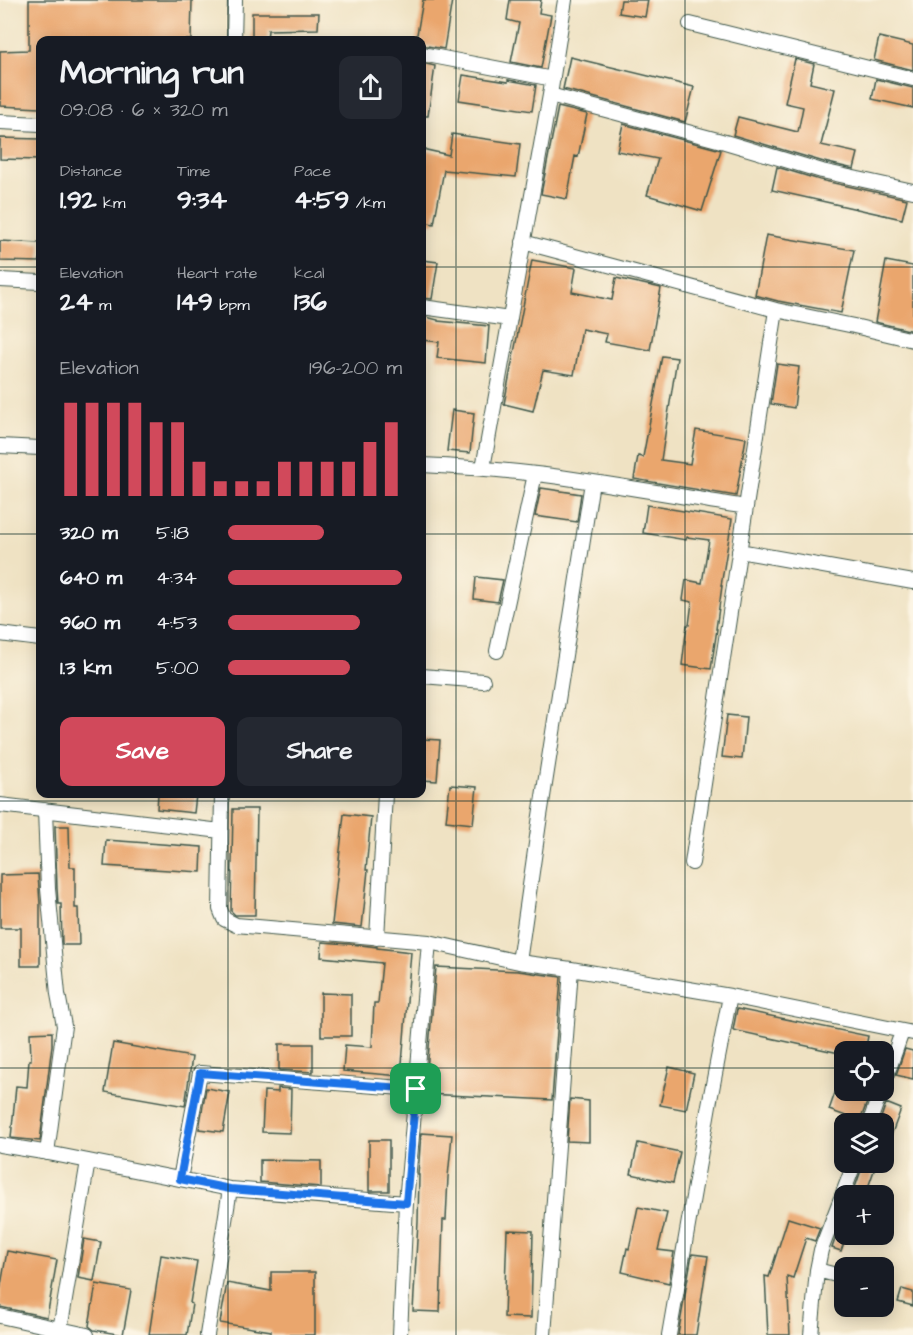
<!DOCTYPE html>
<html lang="en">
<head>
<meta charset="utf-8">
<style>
  :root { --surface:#171b24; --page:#242831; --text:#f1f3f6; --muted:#9ea1a6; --accent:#d1495b }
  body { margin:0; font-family:"Architects Daughter",sans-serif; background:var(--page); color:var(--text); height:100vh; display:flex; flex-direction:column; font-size:22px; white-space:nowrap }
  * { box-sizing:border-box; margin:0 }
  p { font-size:20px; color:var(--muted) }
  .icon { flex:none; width:33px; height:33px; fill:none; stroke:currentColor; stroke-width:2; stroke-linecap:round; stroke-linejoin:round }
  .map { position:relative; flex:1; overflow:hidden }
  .sheet { position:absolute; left:36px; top:36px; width:390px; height:762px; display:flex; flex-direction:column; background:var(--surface); border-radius:12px; box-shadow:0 3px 15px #0003 }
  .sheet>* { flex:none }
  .fabs { position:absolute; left:834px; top:1041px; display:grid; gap:12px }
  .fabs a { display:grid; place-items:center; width:60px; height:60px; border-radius:12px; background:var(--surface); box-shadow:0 3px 15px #0003; font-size:30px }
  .pin { position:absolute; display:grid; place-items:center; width:51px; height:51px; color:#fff; margin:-26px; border-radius:12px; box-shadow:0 3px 9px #0006 }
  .round { display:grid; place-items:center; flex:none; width:63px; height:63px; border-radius:12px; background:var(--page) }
  .summary { display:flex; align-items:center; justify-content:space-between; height:102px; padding:0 24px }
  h1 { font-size:33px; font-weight:700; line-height:45px }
  .metrics { display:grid; grid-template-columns:repeat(3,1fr); gap:9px; height:102px; padding:6px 24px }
  .metrics div { display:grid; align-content:center }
  .metrics b { font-size:26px; font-weight:700 }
  .metrics small { font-size:16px; font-weight:400 }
  .metrics p { font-size:16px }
  .chart { height:168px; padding:12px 24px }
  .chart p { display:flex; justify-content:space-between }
  .chart svg { width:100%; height:108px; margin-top:6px; stroke:var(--accent); stroke-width:6 }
  .primary-button { display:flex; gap:12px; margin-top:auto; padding:12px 24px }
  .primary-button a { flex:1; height:69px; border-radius:12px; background:var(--accent); color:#fff; font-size:24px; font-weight:700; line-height:69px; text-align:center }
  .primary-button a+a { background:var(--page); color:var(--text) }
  ul { padding:0 24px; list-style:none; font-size:20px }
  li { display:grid; grid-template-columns:96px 72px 1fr; align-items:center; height:45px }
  li i { height:15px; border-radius:8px; background:var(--accent) }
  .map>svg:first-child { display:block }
</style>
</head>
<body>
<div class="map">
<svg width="913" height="1335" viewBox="0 0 913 1335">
  <rect width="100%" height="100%" fill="#fcf5e5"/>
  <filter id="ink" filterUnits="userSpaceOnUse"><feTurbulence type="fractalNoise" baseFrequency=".0167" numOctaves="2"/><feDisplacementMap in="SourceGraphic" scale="12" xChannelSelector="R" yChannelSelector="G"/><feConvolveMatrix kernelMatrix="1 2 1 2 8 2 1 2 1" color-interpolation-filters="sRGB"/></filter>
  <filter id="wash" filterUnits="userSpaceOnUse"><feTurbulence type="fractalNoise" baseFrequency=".008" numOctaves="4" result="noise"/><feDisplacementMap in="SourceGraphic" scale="24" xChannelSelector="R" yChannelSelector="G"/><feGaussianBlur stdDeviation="1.35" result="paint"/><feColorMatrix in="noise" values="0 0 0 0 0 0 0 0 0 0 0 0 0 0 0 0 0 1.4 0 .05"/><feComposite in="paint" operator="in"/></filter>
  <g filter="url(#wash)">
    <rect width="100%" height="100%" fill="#efe2c3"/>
    <g id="blocks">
      <path fill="#eaa66d" d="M 29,0 L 192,0 L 191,40 L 40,40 L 40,108 L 0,106 L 0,51 L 29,50 Z
        M 423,0 L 452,0 L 444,49 L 422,45 L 422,40 L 416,40 Z
        M 510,0 L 541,0 L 539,13 L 551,15 L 541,68 L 511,62 L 519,23 L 507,20 Z
        M 621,0 L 648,0 L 645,17 L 619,13 Z
        M 252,13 L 319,13 L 318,29 L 268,30 L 267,40 L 252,40 Z
        M 879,37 L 913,45 L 913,70 L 874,60 Z
        M 570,57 L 694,87 L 685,122 L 563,89 Z
        M 795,59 L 814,64 L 810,83 L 835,89 L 821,145 L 858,153 L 854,169 L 824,162 L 733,135 L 738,117 L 798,132 L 803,107 L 785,103 Z
        M 422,63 L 435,66 L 428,116 L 422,116 Z
        M 463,75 L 508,82 L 508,80 L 536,85 L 532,111 L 459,100 Z
        M 876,79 L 913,88 L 913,108 L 872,99 Z
        M 558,107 L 587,114 L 578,157 L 575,156 L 567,199 L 541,194 Z
        M 623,124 L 721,150 L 702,211 L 647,195 L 658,159 L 617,151 Z
        M 452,134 L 520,144 L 516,177 L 444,170 L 434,224 L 422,222 L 422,149 L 449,155 Z
        M 0,138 L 40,139 L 40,160 L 0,159 Z
        M 777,167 L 820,180 L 907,199 L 902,219 L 772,190 Z
        M 766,235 L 854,250 L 841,313 L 778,301 L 755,295 Z
        M 0,241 L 40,243 L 40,262 L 0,261 Z
        M 422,260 L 438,262 L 432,299 L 422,298 Z
        M 532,260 L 576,268 L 572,292 L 612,300 L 616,278 L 661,288 L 650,350 L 605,342 L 607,334 L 582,329 L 574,375 L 543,370 L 533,411 L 504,404 Z
        M 886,261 L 913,266 L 913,331 L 875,322 Z
        M 422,316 L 438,320 L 438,321 L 489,326 L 486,363 L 437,358 L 439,342 L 422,340 Z
        M 662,356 L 677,358 L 661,460 L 690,464 L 696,430 L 746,438 L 736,496 L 634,479 L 638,456 L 643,457 Z
        M 777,364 L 799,367 L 794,408 L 771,404 Z
        M 452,410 L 474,413 L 470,453 L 447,451 Z
        M 541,488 L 581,494 L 577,522 L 535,516 Z
        M 647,505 L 732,519 L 721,586 L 722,586 L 716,629 L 717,629 L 711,669 L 682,665 L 687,625 L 689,625 L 692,602 L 683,600 L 686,580 L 702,583 L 709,540 L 687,537 L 686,540 L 643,533 Z
        M 476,577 L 503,580 L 498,602 L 474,599 Z
        M 727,715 L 746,717 L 742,759 L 722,757 Z
        M 422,739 L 440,740 L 437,781 L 422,780 Z
        M 450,785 L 477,787 L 473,824 L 446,821 Z
        M 158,794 L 196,795 L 194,813 L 157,809 Z
        M 233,809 L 257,809 L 255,915 L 235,915 L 231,911 Z
        M 344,814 L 371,817 L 366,870 L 368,870 L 362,927 L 332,924 Z
        M 55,826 L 69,826 L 70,867 L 75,867 L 75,908 L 78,908 L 79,945 L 62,945 L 61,904 L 58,904 L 57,888 Z
        M 106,840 L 202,847 L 201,872 L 104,866 Z
        M 38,874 L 40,904 L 40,966 L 21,966 L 21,928 L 0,928 L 0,875 Z
        M 322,942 L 361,945 L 377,947 L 377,948 L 411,952 L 401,1076 L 343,1071 L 345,1045 L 372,1047 L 374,1003 L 378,1003 L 382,963 L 321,957 Z
        M 436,967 L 518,971 L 561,977 L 552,1100 L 425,1094 Z
        M 321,993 L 351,994 L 351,1036 L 321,1036 Z
        M 737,1009 L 868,1036 L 865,1052 L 844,1052 L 844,1054 L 733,1030 Z
        M 52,1032 L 52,1045 L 40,1141 L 11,1138 L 16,1086 L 27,1087 L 29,1060 L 31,1060 L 30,1033 Z
        M 113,1043 L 192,1057 L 185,1106 L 105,1092 Z
        M 279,1044 L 313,1044 L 313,1072 L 279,1070 Z
        M 905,1049 L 913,1051 L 913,1079 L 896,1075 Z
        M 669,1067 L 694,1073 L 686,1110 L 660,1105 Z
        M 206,1088 L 230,1092 L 223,1132 L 199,1129 Z
        M 278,1088 L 291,1089 L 290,1133 L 262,1132 L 264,1091 L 278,1092 Z
        M 836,1090 L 861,1090 L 860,1094 L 869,1097 L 860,1121 L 829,1110 Z
        M 570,1099 L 589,1101 L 589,1142 L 567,1141 Z
        M 886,1103 L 901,1109 L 885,1152 L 884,1152 L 884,1124 L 879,1124 Z
        M 421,1133 L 452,1135 L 448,1177 L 446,1220 L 443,1220 L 440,1312 L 413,1311 L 418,1222 L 419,1175 L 418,1175 Z
        M 369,1140 L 389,1140 L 389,1191 L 369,1191 Z
        M 638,1143 L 680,1152 L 673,1183 L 631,1174 Z
        M 260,1160 L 321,1161 L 321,1187 L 260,1182 Z
        M 864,1162 L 877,1162 L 865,1196 L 852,1196 Z
        M 638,1207 L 667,1213 L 658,1250 L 674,1252 L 669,1283 L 622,1272 L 627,1248 L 629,1249 Z
        M 844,1214 L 844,1234 L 847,1234 L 841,1251 L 832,1248 Z
        M 788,1218 L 820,1228 L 815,1241 L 806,1238 L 793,1278 L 787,1276 L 790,1335 L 768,1335 L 765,1276 L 769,1277 Z
        M 507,1230 L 533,1231 L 531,1318 L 504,1317 Z
        M 84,1239 L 101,1242 L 94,1281 L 78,1278 Z
        M 7,1251 L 57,1260 L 47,1317 L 0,1307 L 0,1291 Z
        M 692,1254 L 708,1256 L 696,1335 L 678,1335 Z
        M 161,1255 L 197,1261 L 190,1303 L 192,1304 L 187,1335 L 149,1335 Z
        M 271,1272 L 315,1272 L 315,1335 L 271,1335 L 271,1331 L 220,1323 L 227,1283 L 271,1291 Z
        M 96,1284 L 131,1290 L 123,1335 L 94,1330 L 89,1326 Z
        M 902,1289 L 913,1292 L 913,1306 L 898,1302 Z"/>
    </g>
  </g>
  <g filter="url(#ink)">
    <use href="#blocks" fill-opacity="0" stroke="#3e5649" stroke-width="1.5"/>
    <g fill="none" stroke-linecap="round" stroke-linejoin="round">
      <defs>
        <path id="minor" d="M 690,24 L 913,79
          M 234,40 L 235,0
          M 422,54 L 553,79
          M 550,95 L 725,142 L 822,171 L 913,191
          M 0,122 L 40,124
          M 523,242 L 776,310 L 746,507
          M 0,280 L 40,282
          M 422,307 L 510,319
          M 776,310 L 854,326 L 913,340
          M 0,446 L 40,448
          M 422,465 C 463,467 504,470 545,475 C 612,484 679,496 746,507 L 692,863
          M 483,468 L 550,95 L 565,0
          M 739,551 L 913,582
          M 0,634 L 40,639
          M 497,651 L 535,474
          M 422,676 L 483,681
          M 222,794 L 220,909 L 224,919 L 236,925 L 429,942 L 519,962 L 571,969 L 730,996 L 913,1033
          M 0,805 L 221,831
          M 45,810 L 48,889 L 58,994 L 64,1026 L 47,1153
          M 377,938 L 385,794
          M 519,962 L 540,816 L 592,482
          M 884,1083 L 902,1032
          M 869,1124 L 881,1090
          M 0,1145 L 43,1152 L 230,1189 L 406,1203
          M 180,1179 L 200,1073 L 416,1089
          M 817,1270 L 844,1277
          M 0,1316 L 87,1335
          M 60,1330 L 88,1161
          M 207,1335 L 230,1189
          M 400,1335 L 406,1203 L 429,942
          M 544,1335 L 571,969
          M 669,1335 L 709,1105 L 730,996
          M 811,1335 L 817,1270 L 821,1250 L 855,1162"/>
      </defs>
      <use href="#minor" stroke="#3e5649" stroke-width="16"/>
      <use href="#minor" stroke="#fff" stroke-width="14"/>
    </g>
  </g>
  <g fill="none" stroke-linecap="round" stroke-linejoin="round" filter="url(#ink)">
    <defs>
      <path id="route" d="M 200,1073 L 416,1089 L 406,1203 L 230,1189 L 180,1179 Z"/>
    </defs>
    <use href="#route" stroke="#fff" stroke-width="12"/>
    <use href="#route" stroke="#1a73e8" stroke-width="8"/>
  </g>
  <path fill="none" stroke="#1f3d34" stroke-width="1.5" stroke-opacity="0.55" d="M 228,0 L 228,40M 456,0 L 456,1335M 685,0 L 685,1335M 0,267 L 40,267M 422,267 L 913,267M 0,534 L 40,534M 422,534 L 913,534M 228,794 L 228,1335M 0,801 L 913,801M 0,1068 L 844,1068M 884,1068 L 913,1068"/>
</svg>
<div class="fabs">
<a><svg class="icon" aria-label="locate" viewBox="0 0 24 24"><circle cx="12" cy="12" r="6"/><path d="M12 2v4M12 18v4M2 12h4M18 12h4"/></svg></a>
<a><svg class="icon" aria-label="layers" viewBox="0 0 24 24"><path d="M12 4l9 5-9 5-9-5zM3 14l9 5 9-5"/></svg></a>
<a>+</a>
<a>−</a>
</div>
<div class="pin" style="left:416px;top:1089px;background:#1e9e55"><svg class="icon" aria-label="arrive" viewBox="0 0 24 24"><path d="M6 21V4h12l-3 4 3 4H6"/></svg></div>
<section class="sheet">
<div class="summary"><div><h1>Morning run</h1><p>09:08 · 6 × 320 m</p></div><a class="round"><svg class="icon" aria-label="share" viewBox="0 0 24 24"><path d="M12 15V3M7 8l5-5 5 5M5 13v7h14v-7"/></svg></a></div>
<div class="metrics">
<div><p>Distance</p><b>1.92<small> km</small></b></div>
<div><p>Time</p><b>9:34</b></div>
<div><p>Pace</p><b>4:59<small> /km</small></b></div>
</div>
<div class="metrics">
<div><p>Elevation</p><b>24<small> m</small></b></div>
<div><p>Heart rate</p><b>149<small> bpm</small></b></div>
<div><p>kcal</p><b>136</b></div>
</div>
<div class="chart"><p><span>Elevation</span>196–200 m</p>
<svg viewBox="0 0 160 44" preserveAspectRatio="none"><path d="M5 44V6M15 44V6M25 44V6M35 44V6M45 44V14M55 44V14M65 44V30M75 44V38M85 44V38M95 44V38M105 44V30M115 44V30M125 44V30M135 44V30M145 44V22M155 44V14"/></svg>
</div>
<ul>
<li><b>320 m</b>5:18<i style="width:55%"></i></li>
<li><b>640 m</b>4:34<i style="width:100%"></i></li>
<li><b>960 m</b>4:53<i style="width:76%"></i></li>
<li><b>1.3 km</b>5:00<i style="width:70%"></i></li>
</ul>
<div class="primary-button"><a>Save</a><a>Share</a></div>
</section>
</div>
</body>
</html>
